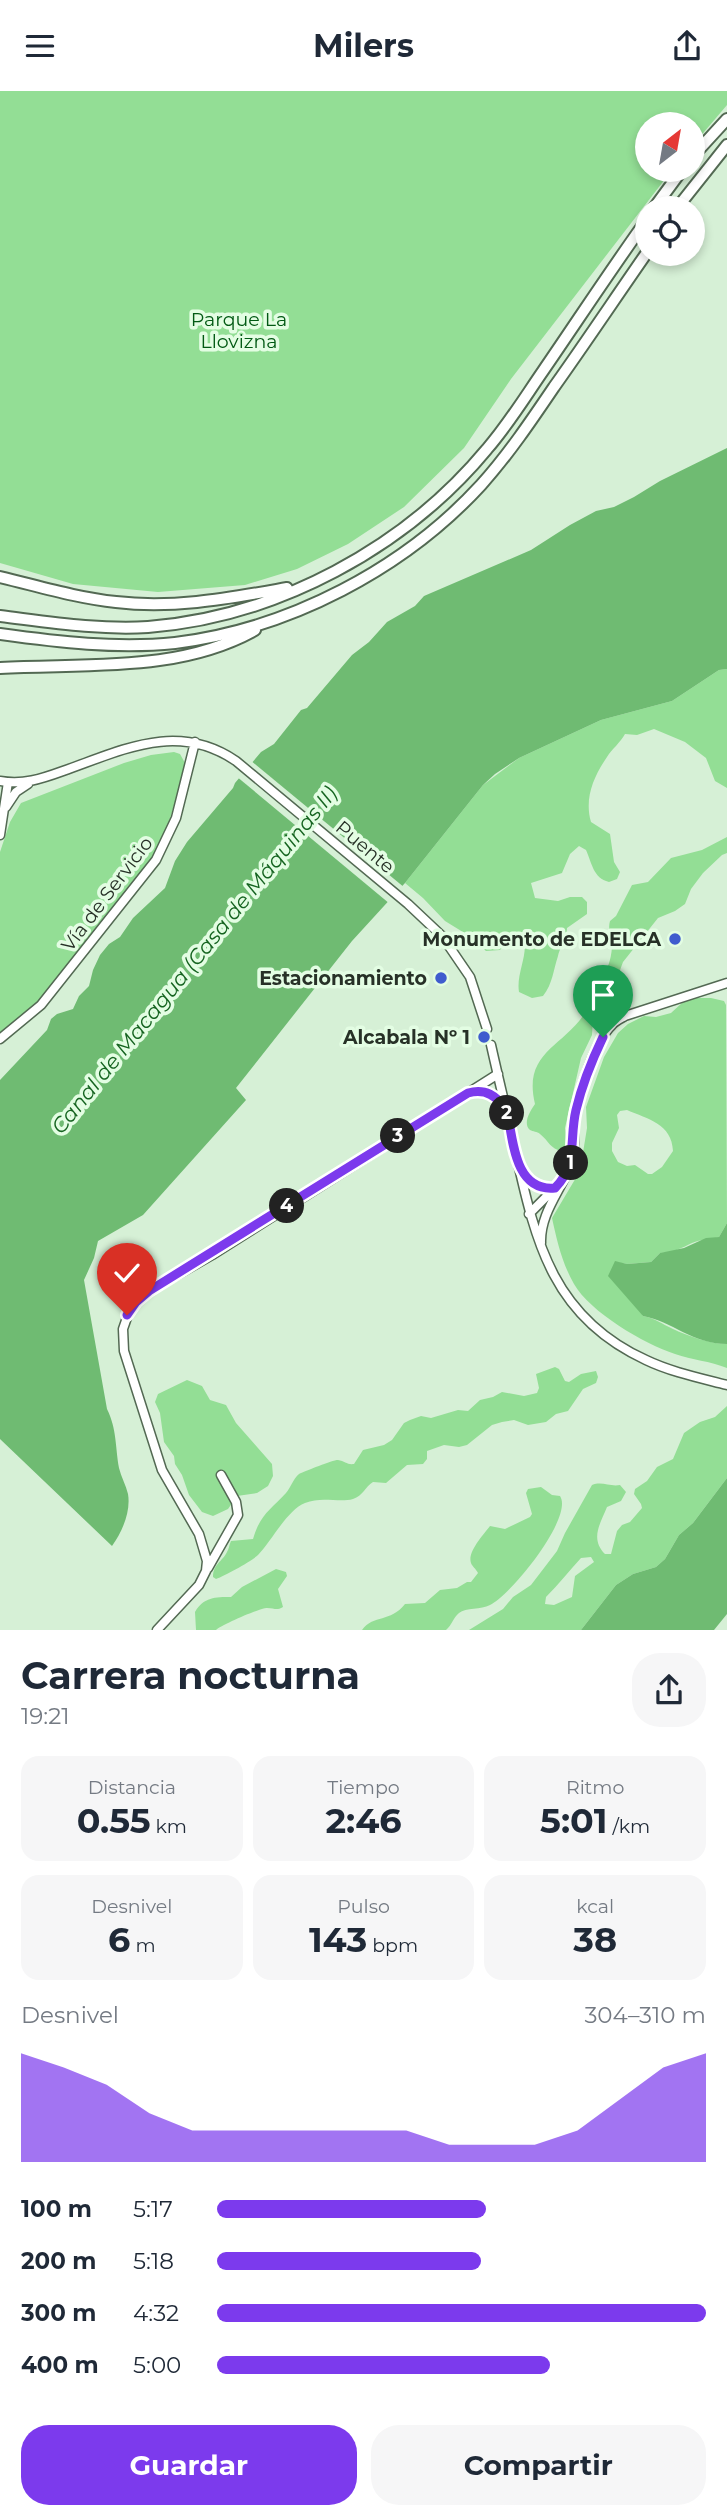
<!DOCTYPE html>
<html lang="es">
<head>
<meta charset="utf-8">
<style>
  :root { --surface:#fff; --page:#f6f6f7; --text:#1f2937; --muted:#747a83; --accent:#7c3aed }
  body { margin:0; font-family:Montserrat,sans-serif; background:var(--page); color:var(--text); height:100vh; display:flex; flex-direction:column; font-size:26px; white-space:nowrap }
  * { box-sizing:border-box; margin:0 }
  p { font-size:23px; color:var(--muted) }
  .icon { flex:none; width:38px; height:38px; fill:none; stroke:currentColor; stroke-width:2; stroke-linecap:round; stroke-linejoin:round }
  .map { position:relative; height:1539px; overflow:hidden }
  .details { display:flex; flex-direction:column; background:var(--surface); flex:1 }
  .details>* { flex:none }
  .needle { width:46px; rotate:31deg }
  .fabs { position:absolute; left:635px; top:21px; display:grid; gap:14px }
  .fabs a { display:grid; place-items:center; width:70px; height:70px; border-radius:50%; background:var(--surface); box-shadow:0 4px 10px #0003; font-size:35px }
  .pin { position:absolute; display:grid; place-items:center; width:60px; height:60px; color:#fff; margin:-72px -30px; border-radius:50% 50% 50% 0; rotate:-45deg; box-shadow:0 0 7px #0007 }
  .pin .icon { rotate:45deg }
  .km { position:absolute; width:35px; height:35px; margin:-18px; border-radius:50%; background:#222; color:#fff; font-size:19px; line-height:35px; text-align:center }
  .round { display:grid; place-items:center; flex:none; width:74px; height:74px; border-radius:28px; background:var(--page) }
  .head { display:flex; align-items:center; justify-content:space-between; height:119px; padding:0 21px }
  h1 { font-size:38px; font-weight:700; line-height:52px }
  .stats { display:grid; grid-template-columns:repeat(3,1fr); gap:10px; height:119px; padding:7px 21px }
  .stats div { display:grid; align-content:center; border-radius:18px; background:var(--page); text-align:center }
  .stats b { font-size:35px; font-weight:700 }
  .stats small { font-size:19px; font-weight:400 }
  .stats p { font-size:19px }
  .chart { height:196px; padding:14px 21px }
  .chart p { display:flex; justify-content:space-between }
  .chart svg { width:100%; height:126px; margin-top:7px; fill:var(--accent); opacity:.7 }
  .primary-button { display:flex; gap:14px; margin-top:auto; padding:14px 21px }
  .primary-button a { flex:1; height:80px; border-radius:28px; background:var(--accent); color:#fff; font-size:28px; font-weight:700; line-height:80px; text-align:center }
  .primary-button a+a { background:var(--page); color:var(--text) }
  ul { padding:0 21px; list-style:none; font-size:23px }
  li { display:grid; grid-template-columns:112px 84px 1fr; align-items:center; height:52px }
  li i { height:18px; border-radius:9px; background:var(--accent) }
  header { display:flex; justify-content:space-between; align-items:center; height:91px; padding:0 21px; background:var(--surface); font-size:32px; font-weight:700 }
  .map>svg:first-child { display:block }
</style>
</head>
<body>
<header><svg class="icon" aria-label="menu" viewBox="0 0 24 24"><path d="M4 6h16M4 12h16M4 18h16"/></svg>Milers<svg class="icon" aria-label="share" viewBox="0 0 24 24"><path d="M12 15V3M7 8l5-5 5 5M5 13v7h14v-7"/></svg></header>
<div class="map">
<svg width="727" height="1539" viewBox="0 0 727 1539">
  <rect width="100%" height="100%" fill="#d6f0d6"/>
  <path fill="#93de95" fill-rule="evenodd" d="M 0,0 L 727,0 L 727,14 L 693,54 L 693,33 L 648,33 L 648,79 L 672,79 L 511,288 L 464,357 L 404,416 L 348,453 L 297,478 L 245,494 L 158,501 L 73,493 L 0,472 Z
    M 727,578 L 727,697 L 715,690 L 706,667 L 685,651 L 654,638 L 637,644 L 625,643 C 620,652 612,658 607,666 C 594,685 584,707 591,731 L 610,743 L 614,771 L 620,781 L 617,788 L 609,791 C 593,787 592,772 586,759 L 579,755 L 570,763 L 562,782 L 531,792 L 535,807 L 558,810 L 570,806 L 582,806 L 587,811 L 587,823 L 567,837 C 566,852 561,853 558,865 C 553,880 553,892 543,905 L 532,907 L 519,901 C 516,883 528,865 524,848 L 517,845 L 510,848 L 500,859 L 486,860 L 471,846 L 445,830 L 423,807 L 405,792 L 483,694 L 519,667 L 601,629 L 672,610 L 719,579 Z
    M 174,661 L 180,663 L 185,672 L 185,678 L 169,731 L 152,768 L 49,900 L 0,943 L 0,761 L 10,731 L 21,712 L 124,672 L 151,664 Z
    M 727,746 L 727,762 L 722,764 L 703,782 L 691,798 L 685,813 L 675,820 L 658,827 L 623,871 L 613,898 L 593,928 L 592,944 L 581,967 L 565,1037 L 566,1054 L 562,1060 C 550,1058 549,1050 540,1043 C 537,1040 533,1041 530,1039 C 522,1032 531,1019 535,1013 C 523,963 560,957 583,925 C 586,920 586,915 588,910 C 597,888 610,884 612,856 C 613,846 607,840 610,830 L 616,825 L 632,794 L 648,791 L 671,767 L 702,759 Z
    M 695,907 L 711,907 L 724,910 L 726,914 L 727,1132 L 719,1146 C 710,1149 701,1148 692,1152 C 682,1157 672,1162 660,1162 L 651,1171 L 627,1173 L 615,1171 L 643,1225 C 655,1227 662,1233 673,1238 C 688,1245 711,1253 727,1253 L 727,1277 C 710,1270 692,1269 675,1263 C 644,1253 590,1221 574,1193 C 562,1172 557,1150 552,1127 L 580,1080 L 587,1037 L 586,1016 L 604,966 L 618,942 L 628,933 L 644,925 L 656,926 L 671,922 L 683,911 ZM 627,1019 C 648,1028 672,1033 673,1060 L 662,1076 L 652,1083 L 648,1083 L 635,1074 L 627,1075 L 618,1071 L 612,1060 L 612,1052 L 619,1037 L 617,1024 L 620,1020 Z
    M 555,1276 L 559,1278 L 565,1290 L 569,1291 L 581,1283 L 596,1280 L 598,1286 L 596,1292 L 583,1298 L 568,1320 L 556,1323 L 546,1331 L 528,1334 L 514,1329 L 502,1331 L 492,1334 L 467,1354 L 459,1356 L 444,1354 L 427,1360 L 427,1368 L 423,1373 L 407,1374 L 386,1392 L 373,1391 C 365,1396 363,1405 353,1408 C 339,1412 322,1405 305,1412 C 287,1419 271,1451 258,1464 C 250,1471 226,1484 216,1488 L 213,1486 C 213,1473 222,1471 227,1461 C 229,1458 229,1454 231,1450 L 253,1448 C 260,1424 270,1419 286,1402 C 291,1396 293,1388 299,1383 C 306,1380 332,1369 338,1369 C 345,1370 347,1374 354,1373 L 363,1359 L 384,1354 L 392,1349 L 404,1332 L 410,1329 L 421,1325 L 431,1327 L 458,1319 L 468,1320 L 480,1309 L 493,1306 L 502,1301 L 524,1305 L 537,1302 L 539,1297 L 536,1283 Z
    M 187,1289 L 202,1295 L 210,1309 L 226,1314 L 236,1332 L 272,1373 L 273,1385 L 268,1395 L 257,1402 L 237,1405 L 228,1418 L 213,1425 L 202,1421 L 189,1404 L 182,1384 L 175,1373 L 174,1365 L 164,1351 L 160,1322 L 155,1311 L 158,1303 Z
    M 727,1315 L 727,1387 L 693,1432 L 679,1444 L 665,1468 L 656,1476 L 633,1483 L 616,1494 L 581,1539 L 469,1539 L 503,1518 L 513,1506 L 531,1494 L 557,1460 L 565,1442 L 592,1394 C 602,1390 610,1396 620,1394 L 626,1401 L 621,1410 L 607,1416 C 600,1433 590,1448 605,1463 L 611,1463 L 617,1440 L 622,1434 L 630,1431 L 642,1417 L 641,1413 L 634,1403 L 635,1398 L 647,1390 L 657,1376 L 673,1368 L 684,1342 L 700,1331 L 715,1326 ZM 581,1467 L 591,1466 L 594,1471 L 575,1485 L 572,1506 L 554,1514 L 545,1513 L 546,1506 C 559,1493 569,1480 581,1467 Z
    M 541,1396 L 552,1404 L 560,1405 C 574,1426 511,1504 490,1514 C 481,1519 466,1516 459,1522 C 453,1527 452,1534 446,1539 L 362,1539 C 374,1523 390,1532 405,1513 L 425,1512 L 440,1499 L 457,1497 L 467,1491 L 471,1491 L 478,1482 C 476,1478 472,1475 471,1472 C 467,1461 484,1443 490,1435 L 505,1438 L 530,1426 L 532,1423 L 526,1402 L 528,1398 Z
    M 276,1478 L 286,1481 L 287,1485 L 278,1498 L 283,1516 C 276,1520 275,1517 267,1517 C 260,1517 221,1534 216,1539 L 196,1539 L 195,1521 C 204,1506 215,1506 231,1506 L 242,1496 Z"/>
  <path fill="#6fbb72" d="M 727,357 L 727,578 L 719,579 L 672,610 L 601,629 L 519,667 L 495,683 L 483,694 L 405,792 L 352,850 L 236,997 L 246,1009 L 143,1124 L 98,1150 L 94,1167 L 84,1189 L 107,1318 C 117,1339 115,1354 119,1377 C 121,1386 126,1394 128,1403 C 131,1421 122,1441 112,1455 L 0,1348 L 0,989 L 47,939 L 51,928 L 57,923 L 73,918 L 79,905 L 89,895 L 93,879 L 100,864 L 109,853 L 120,846 L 133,827 L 165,797 L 175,770 L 187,751 L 233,697 L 235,692 L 261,661 L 274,653 L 301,619 L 307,617 L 352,564 L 369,551 L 387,531 L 415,515 L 424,505 L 531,459 L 570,434 L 596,420 L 614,416 L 634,406 L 660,390 Z
    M 727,1132 L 727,1253 C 692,1253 672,1230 643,1225 L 608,1185 L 615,1170 L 627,1173 L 651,1171 L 660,1162 L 684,1157 L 706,1147 L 719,1146 Z
    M 727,1387 L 727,1523 L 714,1539 L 581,1539 L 616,1494 L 633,1483 L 656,1476 L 665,1468 L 679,1444 L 693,1432 Z"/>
  <path fill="#d6f0d6" d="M 250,669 L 405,797 L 390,813 L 236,685 Z"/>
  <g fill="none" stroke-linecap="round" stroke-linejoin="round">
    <defs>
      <path id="minor" d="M 0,690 C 23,694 41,688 63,680 C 123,659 177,630 236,670 L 408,813 L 442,845 L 470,886 L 487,938
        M 6,716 L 16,701 L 28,693
        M 0,744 L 8,691
        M 0,948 L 41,914 L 156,769 L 176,727 L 195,651
        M 491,954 C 499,990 508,1026 516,1063 C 536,1153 554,1227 646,1269 C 671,1281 700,1287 727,1294
        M 471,1001 C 486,998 495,1005 504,1016
        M 522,1082 L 537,1095 L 555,1097
        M 529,1123 L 557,1095
        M 541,1152 C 540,1121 562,1099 571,1072 C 576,1056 573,1039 575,1023 C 579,1000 595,950 612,934 C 615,930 620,928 625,925 L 727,892
        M 208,1477 L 238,1424 L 236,1411 L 221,1384
        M 157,1539 L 199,1494 L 206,1480 L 207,1470 L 199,1443 L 162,1379 L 124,1260 L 123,1238 L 130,1218 L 149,1200 L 212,1164 L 498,983"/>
      <path id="secondary" d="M 693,65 L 727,28
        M 654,117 L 682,79
        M 677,117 L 727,54
        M 0,486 C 38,495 77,507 116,511 C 174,518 230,507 287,497
        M 0,525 C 49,531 98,539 148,536 C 277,526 405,457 487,358 C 508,334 525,306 543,280 C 578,229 612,177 648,127
        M 0,543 C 58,551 117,558 175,552 C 289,538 404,478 481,394 C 508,364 531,330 554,296 C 586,251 616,206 648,160
        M 0,577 C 85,572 178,582 255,539"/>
    </defs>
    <use href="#minor" stroke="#536953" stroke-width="11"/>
    <use href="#secondary" stroke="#536953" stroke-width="14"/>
    <use href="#minor" stroke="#fff" stroke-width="8"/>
    <use href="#secondary" stroke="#fff" stroke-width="10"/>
  </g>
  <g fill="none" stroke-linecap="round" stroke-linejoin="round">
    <defs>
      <path id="route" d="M 127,1224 L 136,1211 L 149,1200 L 468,1002 C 486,997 496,1005 507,1019 C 513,1048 514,1101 555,1097 C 578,1074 569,1048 576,1019 C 582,994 592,969 603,946"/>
    </defs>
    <use href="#route" stroke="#fff" stroke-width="14"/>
    <use href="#route" stroke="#7c3aed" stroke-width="9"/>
  </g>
  <g fill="#3f5cce" stroke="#e3fde3" stroke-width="2.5">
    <circle cx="675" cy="848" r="7"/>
    <circle cx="441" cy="887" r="7"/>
    <circle cx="484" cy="946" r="7"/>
  </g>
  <g text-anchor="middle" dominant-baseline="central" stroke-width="7" stroke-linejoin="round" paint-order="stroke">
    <g font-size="19" fill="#015913" stroke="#e3fde3">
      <text x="239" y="228">Parque La<tspan x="239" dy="22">Llovizna</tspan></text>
    </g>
    <g font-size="19" fill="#273127" stroke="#e3fde3">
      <text transform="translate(365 756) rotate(40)">Puente</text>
      <text transform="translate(107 803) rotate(-53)">Vía de Servicio</text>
    </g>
    <g font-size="19" font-weight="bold" fill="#273127" stroke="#e3fde3" text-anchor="end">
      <text x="661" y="848">Monumento de EDELCA</text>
      <text x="427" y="887">Estacionamiento</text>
      <text x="470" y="946">Alcabala Nº 1</text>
    </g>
    <g font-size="21" font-style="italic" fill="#156420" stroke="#e3fde3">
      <text transform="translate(194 869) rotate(-51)">Canal de Macagua (Casa de Máquinas II)</text>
    </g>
  </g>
</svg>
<div class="fabs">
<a><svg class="needle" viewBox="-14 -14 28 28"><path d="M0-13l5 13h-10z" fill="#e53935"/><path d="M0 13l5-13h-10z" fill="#747a83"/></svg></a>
<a><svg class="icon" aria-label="locate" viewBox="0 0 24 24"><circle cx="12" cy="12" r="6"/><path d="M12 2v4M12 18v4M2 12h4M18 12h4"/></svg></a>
</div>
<div class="pin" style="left:603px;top:946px;background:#1e9e55"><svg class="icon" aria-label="arrive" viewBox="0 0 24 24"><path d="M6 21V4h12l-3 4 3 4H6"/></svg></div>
<div class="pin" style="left:127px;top:1224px;background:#d93025"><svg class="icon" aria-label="check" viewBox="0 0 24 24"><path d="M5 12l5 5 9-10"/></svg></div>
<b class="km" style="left:571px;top:1072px">1</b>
<b class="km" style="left:507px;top:1022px">2</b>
<b class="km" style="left:398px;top:1045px">3</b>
<b class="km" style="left:287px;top:1115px">4</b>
</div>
<section class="details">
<div class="head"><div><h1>Carrera nocturna</h1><p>19:21</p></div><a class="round"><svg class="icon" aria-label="share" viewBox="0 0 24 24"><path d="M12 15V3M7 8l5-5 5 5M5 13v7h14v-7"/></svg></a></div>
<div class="stats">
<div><p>Distancia</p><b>0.55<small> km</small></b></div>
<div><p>Tiempo</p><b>2:46</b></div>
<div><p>Ritmo</p><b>5:01<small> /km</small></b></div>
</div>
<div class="stats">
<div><p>Desnivel</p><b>6<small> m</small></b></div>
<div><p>Pulso</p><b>143<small> bpm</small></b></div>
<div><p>kcal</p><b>38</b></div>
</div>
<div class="chart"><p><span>Desnivel</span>304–310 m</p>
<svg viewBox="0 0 160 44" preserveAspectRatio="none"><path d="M0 44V6L10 11L20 17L30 27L40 33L50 33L60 33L70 33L80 33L90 33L100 38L110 38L120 38L130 33L140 22L150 11L160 6V44z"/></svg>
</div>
<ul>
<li><b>100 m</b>5:17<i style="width:55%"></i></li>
<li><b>200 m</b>5:18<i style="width:54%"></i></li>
<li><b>300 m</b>4:32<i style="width:100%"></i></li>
<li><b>400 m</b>5:00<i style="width:68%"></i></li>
</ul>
<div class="primary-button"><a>Guardar</a><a>Compartir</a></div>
</section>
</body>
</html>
